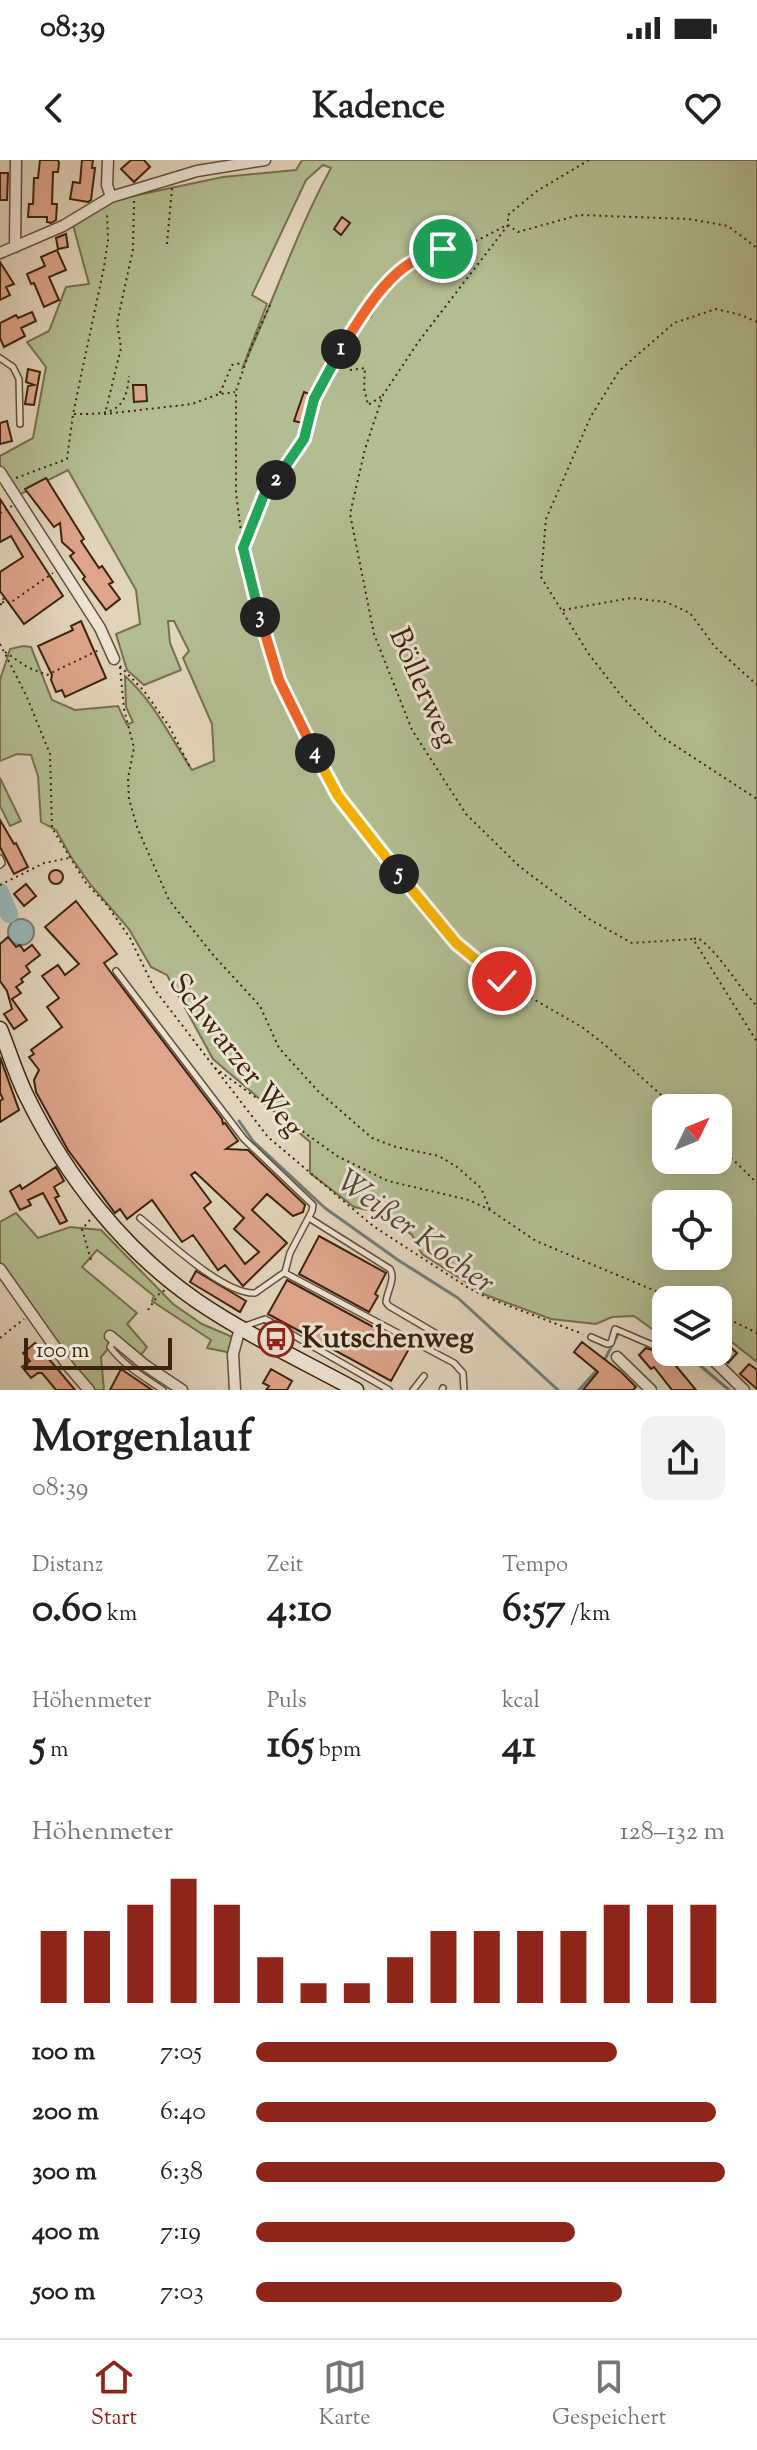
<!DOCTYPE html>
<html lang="de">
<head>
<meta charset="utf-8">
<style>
  :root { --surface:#fff; --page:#f2f2f2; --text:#222; --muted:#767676; --line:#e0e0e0; --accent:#8f2418 }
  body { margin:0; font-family:"Sorts Mill Goudy",serif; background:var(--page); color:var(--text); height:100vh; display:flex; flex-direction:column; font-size:30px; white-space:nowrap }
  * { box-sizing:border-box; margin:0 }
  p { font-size:26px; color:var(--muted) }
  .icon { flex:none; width:44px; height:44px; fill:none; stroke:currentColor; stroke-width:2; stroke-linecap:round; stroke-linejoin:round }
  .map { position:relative; height:1230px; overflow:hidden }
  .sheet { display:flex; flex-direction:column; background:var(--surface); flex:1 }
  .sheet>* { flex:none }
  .needle { width:52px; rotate:47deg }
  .controls { position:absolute; left:652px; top:934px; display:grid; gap:16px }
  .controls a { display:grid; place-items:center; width:80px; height:80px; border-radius:16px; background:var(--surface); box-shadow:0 8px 32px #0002; font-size:40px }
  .scale { position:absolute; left:24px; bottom:20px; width:148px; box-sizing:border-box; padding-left:8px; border:4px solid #3c230c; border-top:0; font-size:22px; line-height:28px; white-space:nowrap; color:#3c230c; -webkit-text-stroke:6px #ece3d3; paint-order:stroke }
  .pin { position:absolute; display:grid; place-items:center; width:68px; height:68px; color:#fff; margin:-34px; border:4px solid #fff; border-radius:50%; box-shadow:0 2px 8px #0007 }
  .km { position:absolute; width:40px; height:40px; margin:-20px; border-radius:50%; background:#222; color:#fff; font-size:22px; line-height:40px; text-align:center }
  .round { display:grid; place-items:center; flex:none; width:84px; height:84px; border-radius:16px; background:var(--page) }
  .overview { display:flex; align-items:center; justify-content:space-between; height:136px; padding:0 32px }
  h1 { font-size:44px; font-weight:700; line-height:60px }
  .stats { display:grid; grid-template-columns:repeat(3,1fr); gap:12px; height:136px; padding:8px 32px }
  .stats div { display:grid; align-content:center }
  .stats b { font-size:40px; font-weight:700 }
  .stats small { font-size:22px; font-weight:400 }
  .stats p { font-size:22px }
  .chart { height:224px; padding:16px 32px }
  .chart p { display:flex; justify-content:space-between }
  .chart svg { width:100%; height:144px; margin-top:8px; stroke:var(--accent); stroke-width:6 }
  ul { padding:0 32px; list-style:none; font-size:26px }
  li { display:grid; grid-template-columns:128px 96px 1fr; align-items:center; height:60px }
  li i { height:20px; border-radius:10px; background:var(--accent) }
  .status { display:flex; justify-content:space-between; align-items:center; height:56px; padding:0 40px; background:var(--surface); direction:ltr }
  .status svg { height:22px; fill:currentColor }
  header { display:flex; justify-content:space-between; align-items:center; height:104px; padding:0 32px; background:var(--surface); font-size:36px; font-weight:700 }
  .menu { display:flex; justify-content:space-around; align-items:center; height:112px; border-top:2px solid var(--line); background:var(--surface); font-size:22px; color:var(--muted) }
  .menu a { display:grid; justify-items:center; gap:4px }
  .menu .active { color:var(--accent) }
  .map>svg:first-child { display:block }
</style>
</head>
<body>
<div class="status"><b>08:39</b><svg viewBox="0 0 49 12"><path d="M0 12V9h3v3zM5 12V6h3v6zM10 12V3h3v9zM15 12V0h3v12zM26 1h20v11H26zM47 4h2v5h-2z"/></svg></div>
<header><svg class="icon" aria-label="back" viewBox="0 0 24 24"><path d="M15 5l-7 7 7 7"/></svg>Kadence<svg class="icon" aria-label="heart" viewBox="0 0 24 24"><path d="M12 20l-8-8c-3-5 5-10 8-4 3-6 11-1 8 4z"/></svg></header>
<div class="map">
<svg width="757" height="1230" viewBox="0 0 757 1230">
  <rect width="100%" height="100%" fill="#e1d4bb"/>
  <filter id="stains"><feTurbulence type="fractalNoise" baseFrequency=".0025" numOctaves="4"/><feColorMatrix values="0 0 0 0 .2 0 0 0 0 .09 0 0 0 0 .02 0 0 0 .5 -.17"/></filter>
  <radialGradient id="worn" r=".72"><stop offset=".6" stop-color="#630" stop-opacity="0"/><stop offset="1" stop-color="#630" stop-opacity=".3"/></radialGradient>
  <path fill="#b2bd91" stroke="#77704e" stroke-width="2" fill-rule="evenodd" d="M 302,0 L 757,0 L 757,1202 L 718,1171 L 718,1140 L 666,1140 L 666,1179 L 634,1156 L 612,1157 L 596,1164 L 551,1159 L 486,1135 L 422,1094 L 412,1075 L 382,1053 L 354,1047 L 310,1013 L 310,982 L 213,899 L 167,815 L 151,807 L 129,769 L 90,724 L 71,697 L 56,670 L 41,662 L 38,616 L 31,595 L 17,594 L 0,601 L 0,520 L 10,489 L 23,486 L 31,487 L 52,540 L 75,550 L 118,546 L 127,565 L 133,562 L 126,547 L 125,516 C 155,543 170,577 192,610 L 214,601 L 212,564 L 183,498 L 189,491 L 174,461 L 168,461 L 170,483 L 181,510 L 144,525 L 127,510 L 116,474 L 140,464 L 136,430 L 68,310 L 19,335 L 0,307 L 0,296 L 33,278 L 46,207 L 27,182 L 49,171 L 66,127 L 89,124 L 73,65 L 114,40 L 223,17 L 296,10 ZM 323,5 L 331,8 C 296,72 273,143 242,209 L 267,144 L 252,135 L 306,20 ZM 419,90 L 376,146 L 370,158 C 376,129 396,108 419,90 ZM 666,948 L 718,948 L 718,1000 L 666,1000 ZM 666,1044 L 718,1044 L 718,1096 L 666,1096 Z
    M 0,618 L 21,661 L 10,666 L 0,646 Z
    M 16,1053 L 38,1078 L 70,1067 L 101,1070 L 173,1144 L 202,1164 L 235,1178 L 232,1193 L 207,1188 L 211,1180 L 152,1141 L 154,1136 L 97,1090 L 82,1107 L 137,1153 L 127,1164 L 147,1187 L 140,1196 L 117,1178 L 101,1197 L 104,1230 L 92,1230 L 70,1204 L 0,1103 L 0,1062 Z"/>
  <path fill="#97b7b9" stroke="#737c74" stroke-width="2" d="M8 772a13 13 0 1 1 26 0a13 13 0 1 1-26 0Z"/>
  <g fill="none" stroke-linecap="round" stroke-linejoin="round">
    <path stroke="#737c74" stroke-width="3" d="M 239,961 L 253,981 L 325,1048 L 398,1100 L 458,1138 L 558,1230
      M 655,1183 L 666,1188
      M 675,1192 L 690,1197 L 729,1230
      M 604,1201 L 619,1172
      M 579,1230 L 597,1210"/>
    <path stroke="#97b7b9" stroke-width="18" d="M 0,732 L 9,754"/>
  </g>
  <path fill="#dea58a" stroke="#3c230c" stroke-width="2" fill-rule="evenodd" d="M 40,0 L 58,0 L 59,3 L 58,12 L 53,12 L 52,44 L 57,44 L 56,60 L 51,63 L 47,62 L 47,57 L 28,57 L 29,44 L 33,44 L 34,18 L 38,18 Z
    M 82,0 L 93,0 L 92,8 L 95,8 L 91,40 L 88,42 L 70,39 L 73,22 L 80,23 Z
    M 131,0 L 144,0 L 150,7 L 134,22 L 121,9 Z
    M 0,13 L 8,13 L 7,40 L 0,40 Z
    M 342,57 L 350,63 L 341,75 L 334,69 Z
    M 66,74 L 68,87 L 58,89 L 56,78 Z
    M 57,90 L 66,110 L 49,117 L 59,140 L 44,147 L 34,123 L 31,124 L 27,114 L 45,106 L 41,97 Z
    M 0,102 L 14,124 L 6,127 L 10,135 L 0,140 Z
    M 32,152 L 36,161 L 21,168 L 25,176 L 4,187 L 0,178 L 0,163 L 16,155 L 18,158 Z
    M 28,209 L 40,212 L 34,245 L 25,244 L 28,226 L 34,225 L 26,222 Z
    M 133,225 L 146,225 L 147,241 L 134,242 Z
    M 304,232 L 309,234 L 303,263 L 294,261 Z
    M 7,261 L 12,281 L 0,284 L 0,263 Z
    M 46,318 L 84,379 L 81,381 L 99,408 L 102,406 L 113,422 L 109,424 L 120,439 L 106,450 L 83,419 L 85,417 L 70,396 L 74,393 L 62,382 L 60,363 L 54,367 L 25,329 Z
    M 0,339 L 63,436 L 24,464 L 0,431 L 0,412 L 23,397 L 11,376 L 0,382 Z
    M 81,461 L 106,518 L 65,537 L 62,530 L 56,532 L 51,520 L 52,515 L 38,486 L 73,470 L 71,466 Z
    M 0,660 L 14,684 L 16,683 L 28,707 L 14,714 L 0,687 Z
    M49 717a7 7 0 1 1 14 0a7 7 0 1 1-14 0Z
    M 26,724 L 36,736 L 24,746 L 14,734 Z
    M 76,741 L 117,794 L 104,803 L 112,814 L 222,959 L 223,964 L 225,963 L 238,981 L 226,989 L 248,990 L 305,1045 L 303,1052 L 293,1056 L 267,1034 L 252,1050 L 287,1083 L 243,1126 L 225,1105 L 218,1110 L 193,1075 L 182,1082 L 152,1040 L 127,1059 L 120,1049 L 115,1053 L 68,990 L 36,932 L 34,920 L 39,910 L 29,897 L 34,894 L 31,890 L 62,867 L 47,847 L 59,838 L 42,816 L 58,805 L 65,815 L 79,804 L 45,767 ZM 195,1012 L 244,1058 L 234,1069 L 259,1092 L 245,1104 L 204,1048 L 211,1042 L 191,1015 Z
    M 8,777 L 16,787 L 20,785 L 24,791 L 32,785 L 40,795 L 26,806 L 30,812 L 21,819 L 23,822 L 16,827 L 21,833 L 12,839 L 27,860 L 14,869 L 4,854 L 12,849 L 7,831 L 0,821 L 0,784 Z
    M 0,897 L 19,950 L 0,962 L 0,941 L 3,939 L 0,933 Z
    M 56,1007 L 64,1021 L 54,1027 L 59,1036 L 55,1038 L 67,1061 L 60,1064 L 43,1033 L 28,1040 L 31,1045 L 20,1050 L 10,1031 L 20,1025 L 22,1029 Z
    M 319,1076 L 386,1113 L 375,1134 L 378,1136 L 369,1152 L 299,1114 Z
    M 196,1111 L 246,1141 L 240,1152 L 190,1122 Z
    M 287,1120 L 410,1187 L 391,1221 L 268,1154 Z
    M 718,1176 L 737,1193 L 728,1203 L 716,1192 Z
    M 582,1182 L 621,1212 L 636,1227 L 633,1230 L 583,1230 L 598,1212 L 574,1192 Z
    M 35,1183 L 60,1212 L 75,1230 L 56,1230 L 42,1213 L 38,1213 L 31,1218 L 22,1207 L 30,1201 L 23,1193 Z
    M 646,1188 L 659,1192 L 664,1198 L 667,1195 L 696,1230 L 672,1230 L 654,1207 L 651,1209 L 639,1195 Z
    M 749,1204 L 757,1210 L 757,1229 L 740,1214 Z
    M 121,1209 L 152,1230 L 110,1230 Z
    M 271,1209 L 292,1221 L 287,1230 L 266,1230 L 269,1226 L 263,1223 Z"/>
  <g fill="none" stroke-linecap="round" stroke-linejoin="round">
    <defs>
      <path id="lane" d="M 0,198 L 13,207 L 19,219 L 20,264
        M 0,698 L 2,703 L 0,705
        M 116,811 L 244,979 L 313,1045 L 312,1051 L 290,1093 L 285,1112 L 255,1133 C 224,1135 164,1078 140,1058
        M 309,1058 L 390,1109 C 396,1119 387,1131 386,1142 L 389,1146 L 435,1173
        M 285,1113 L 454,1203 L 463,1213 L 464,1230
        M 245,1166 L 265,1159 L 389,1230
        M 591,1177 L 607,1184 L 611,1183 L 615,1169 L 657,1187
        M 114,1180 L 110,1187 C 124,1206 144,1217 163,1230
        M 413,1230 L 424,1216
        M 442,1230 L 443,1228"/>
      <path id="street" d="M 108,0 L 107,25 L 111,37
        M 15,87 L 16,0
        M 0,93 L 63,66 L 111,37 L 197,11 L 265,0
        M 0,312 L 100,468 L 114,499
        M 0,1109 L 69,1207 L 89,1230
        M 110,1176 L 146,1206 L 182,1230
        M 705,1192 L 744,1230
        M 617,1197 L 651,1230
        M 235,1230 L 233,1194 L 240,1168"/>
      <path id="secondary" d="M 0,869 C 9,891 16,915 27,937 C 66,1016 123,1090 197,1141 C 247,1175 303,1201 356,1230"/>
    </defs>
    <use href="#lane" stroke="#654f38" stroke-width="8"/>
    <use href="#street" stroke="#654f38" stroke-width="13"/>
    <use href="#secondary" stroke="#3c230c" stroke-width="17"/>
    <path stroke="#3c230c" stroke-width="2" stroke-dasharray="2 4" stroke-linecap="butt" d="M 589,0 L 537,31 L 508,55 L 508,65 L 518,72 L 579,55 L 689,59 L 728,66 L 757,88
      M 134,41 L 133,89 L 117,163 L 121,188 L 105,254 L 192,244 L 219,234 L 235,232
      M 508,65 L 419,181 L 383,235 L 365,289 L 350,354 L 374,474 L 412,570 L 466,654 L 519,706 L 589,759 L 632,783 L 693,779 L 757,882
      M 167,84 L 172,28
      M 270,145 L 251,187 L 236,231 L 236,333 L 243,388 L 279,520 L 326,616 L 356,661 L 456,783 L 502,821 L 582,867 L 605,885 L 676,948
      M 757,162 L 741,155 L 716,149 L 674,163 L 619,211 L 591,256 L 546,359 L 541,417 L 588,493 L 623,538 L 659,575 L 757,639
      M 339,195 L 338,209 L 344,204 L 351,210 L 365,208 L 364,228 L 368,245 L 382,236
      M 220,233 L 232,205 L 242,203
      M 74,254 C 108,254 126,255 129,216
      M 16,318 L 67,299 L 73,254 L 104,107 L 108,80 L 107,52
      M 0,353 L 12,346
      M 243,386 L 264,335 L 304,279 L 314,239 L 340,191 L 356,164 L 387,124 L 415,100 L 478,80 L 507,65
      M 0,444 L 4,445 L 2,438 L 10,443 L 53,413
      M 563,450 L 631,438 L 666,442 L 690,453 L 715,487 L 757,525
      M 0,484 L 26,535 L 50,594 L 52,668 L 86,723 L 107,745 L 130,778 L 155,830 L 268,977 L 373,1066 L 467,1127 L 488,1138 L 583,1174
      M 5,492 L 27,507 L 47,515 L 99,490
      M 120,506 L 144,531 L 169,566 L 190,607
      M 120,507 L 124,549 L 134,588 L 128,618 L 129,639 L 137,667 L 169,740 L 214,796 L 260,846 L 279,888 L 318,931 L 372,978 L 396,987 L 439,996 L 457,1007 L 481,1028 L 490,1050
      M 0,725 L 44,703 L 69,698
      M 694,779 L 698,778 C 722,795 736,825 757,846
      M 215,908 L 337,996 L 388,1021 L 469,1040 L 490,1050 L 536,1081 L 677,1140
      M 718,985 L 757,1023
      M 90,1060 L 82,1069 L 91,1100
      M 148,1150 L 159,1134 L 165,1130
      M 718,1154 L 757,1173
      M 0,1178 L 24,1159"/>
    <use href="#lane" stroke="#ece3d3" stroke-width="5"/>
    <use href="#street" stroke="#ece3d3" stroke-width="10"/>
    <use href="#secondary" stroke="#ece3d3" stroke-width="14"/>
  </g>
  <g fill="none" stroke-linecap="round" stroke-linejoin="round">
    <defs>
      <path id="split-1" d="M 341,189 C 358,161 384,117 414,101 C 423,96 434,93 443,89"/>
      <path id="split-2" d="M 276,320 L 304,279 L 314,239 L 341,189"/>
      <path id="split-3" d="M 260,457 L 243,388 L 264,335 L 276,320"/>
      <path id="split-4" d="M 260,457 L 279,520 L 315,593"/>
      <path id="split-5" d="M 315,593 L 338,636 L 399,714"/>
      <path id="split-6" d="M 399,714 L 456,783 L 502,821"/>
    </defs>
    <use href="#split-1" stroke="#fff" stroke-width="16"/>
    <use href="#split-2" stroke="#fff" stroke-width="16"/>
    <use href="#split-3" stroke="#fff" stroke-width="16"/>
    <use href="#split-4" stroke="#fff" stroke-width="16"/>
    <use href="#split-5" stroke="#fff" stroke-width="16"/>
    <use href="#split-6" stroke="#fff" stroke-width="16"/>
    <use href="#split-1" stroke="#f0652b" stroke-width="10"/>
    <use href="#split-2" stroke="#22a559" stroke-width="10"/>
    <use href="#split-3" stroke="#22a559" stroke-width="10"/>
    <use href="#split-4" stroke="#f0652b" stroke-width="10"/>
    <use href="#split-5" stroke="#f5b400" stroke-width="10"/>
    <use href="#split-6" stroke="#f5b400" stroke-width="10"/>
  </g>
  <defs>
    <symbol id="bus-ring" viewBox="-11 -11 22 22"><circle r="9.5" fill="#ece3d3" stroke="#8f2418" stroke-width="1.5"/><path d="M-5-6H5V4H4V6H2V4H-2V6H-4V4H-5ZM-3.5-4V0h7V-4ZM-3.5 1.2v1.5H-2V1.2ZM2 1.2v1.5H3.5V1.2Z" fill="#8f2418"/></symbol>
  </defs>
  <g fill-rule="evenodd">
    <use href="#bus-ring" x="256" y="1159" width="40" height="40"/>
  </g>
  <g text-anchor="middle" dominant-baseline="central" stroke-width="6" stroke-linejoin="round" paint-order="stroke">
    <g font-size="30" fill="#3c230c" stroke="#ece3d3">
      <text transform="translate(422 528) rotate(66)">Böllerweg</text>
      <text transform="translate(235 896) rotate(52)">Schwarzer Weg</text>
    </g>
    <g font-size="30" font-weight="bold" fill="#3c230c" stroke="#ece3d3" text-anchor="start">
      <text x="302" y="1179">Kutschenweg</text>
    </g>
    <g font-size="32" font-style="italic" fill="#534837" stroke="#ece3d3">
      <text transform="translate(415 1073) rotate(36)">Weißer Kocher</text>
    </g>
  </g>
  <rect width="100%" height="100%" filter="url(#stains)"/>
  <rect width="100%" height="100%" fill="url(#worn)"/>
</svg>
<div class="controls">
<a><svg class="needle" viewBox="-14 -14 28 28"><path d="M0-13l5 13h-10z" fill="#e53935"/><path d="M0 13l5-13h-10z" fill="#767676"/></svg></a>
<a><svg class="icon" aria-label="locate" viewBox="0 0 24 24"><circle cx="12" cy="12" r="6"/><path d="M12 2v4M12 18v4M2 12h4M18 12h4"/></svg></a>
<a><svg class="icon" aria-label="layers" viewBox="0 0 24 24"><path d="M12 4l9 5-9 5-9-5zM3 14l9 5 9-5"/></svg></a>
</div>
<div class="scale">100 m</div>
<div class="pin" style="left:443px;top:89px;background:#1e9e55"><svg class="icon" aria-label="arrive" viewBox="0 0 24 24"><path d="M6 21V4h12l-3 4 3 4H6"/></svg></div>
<div class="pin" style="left:502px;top:821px;background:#d93025"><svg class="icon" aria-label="check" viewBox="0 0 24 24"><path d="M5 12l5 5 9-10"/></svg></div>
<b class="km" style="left:341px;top:189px">1</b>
<b class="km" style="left:276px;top:320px">2</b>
<b class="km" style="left:260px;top:457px">3</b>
<b class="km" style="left:315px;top:593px">4</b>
<b class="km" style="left:399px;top:714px">5</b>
</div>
<section class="sheet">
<div class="overview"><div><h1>Morgenlauf</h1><p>08:39</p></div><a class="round"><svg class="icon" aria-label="share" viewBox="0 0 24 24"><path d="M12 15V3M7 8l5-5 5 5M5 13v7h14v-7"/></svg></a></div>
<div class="stats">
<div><p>Distanz</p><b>0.60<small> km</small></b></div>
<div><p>Zeit</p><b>4:10</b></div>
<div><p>Tempo</p><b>6:57<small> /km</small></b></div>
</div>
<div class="stats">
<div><p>Höhenmeter</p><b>5<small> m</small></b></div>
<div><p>Puls</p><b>165<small> bpm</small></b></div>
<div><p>kcal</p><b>41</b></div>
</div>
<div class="chart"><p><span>Höhenmeter</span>128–132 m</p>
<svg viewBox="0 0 160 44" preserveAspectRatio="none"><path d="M5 44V22M15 44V22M25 44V14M35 44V6M45 44V14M55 44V30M65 44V38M75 44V38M85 44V30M95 44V22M105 44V22M115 44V22M125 44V22M135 44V14M145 44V14M155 44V14"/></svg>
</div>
<ul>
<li><b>100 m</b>7:05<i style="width:77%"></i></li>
<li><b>200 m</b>6:40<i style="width:98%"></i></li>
<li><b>300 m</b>6:38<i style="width:100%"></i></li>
<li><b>400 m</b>7:19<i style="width:68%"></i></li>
<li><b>500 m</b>7:03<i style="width:78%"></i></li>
</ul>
</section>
<nav class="menu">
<a class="active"><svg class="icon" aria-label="home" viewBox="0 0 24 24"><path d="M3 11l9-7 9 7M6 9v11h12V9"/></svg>Start</a>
<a><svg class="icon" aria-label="map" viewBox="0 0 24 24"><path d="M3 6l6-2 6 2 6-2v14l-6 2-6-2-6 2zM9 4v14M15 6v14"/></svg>Karte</a>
<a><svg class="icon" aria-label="saved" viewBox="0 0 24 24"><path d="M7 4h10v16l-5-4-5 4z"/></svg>Gespeichert</a>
</nav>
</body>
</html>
